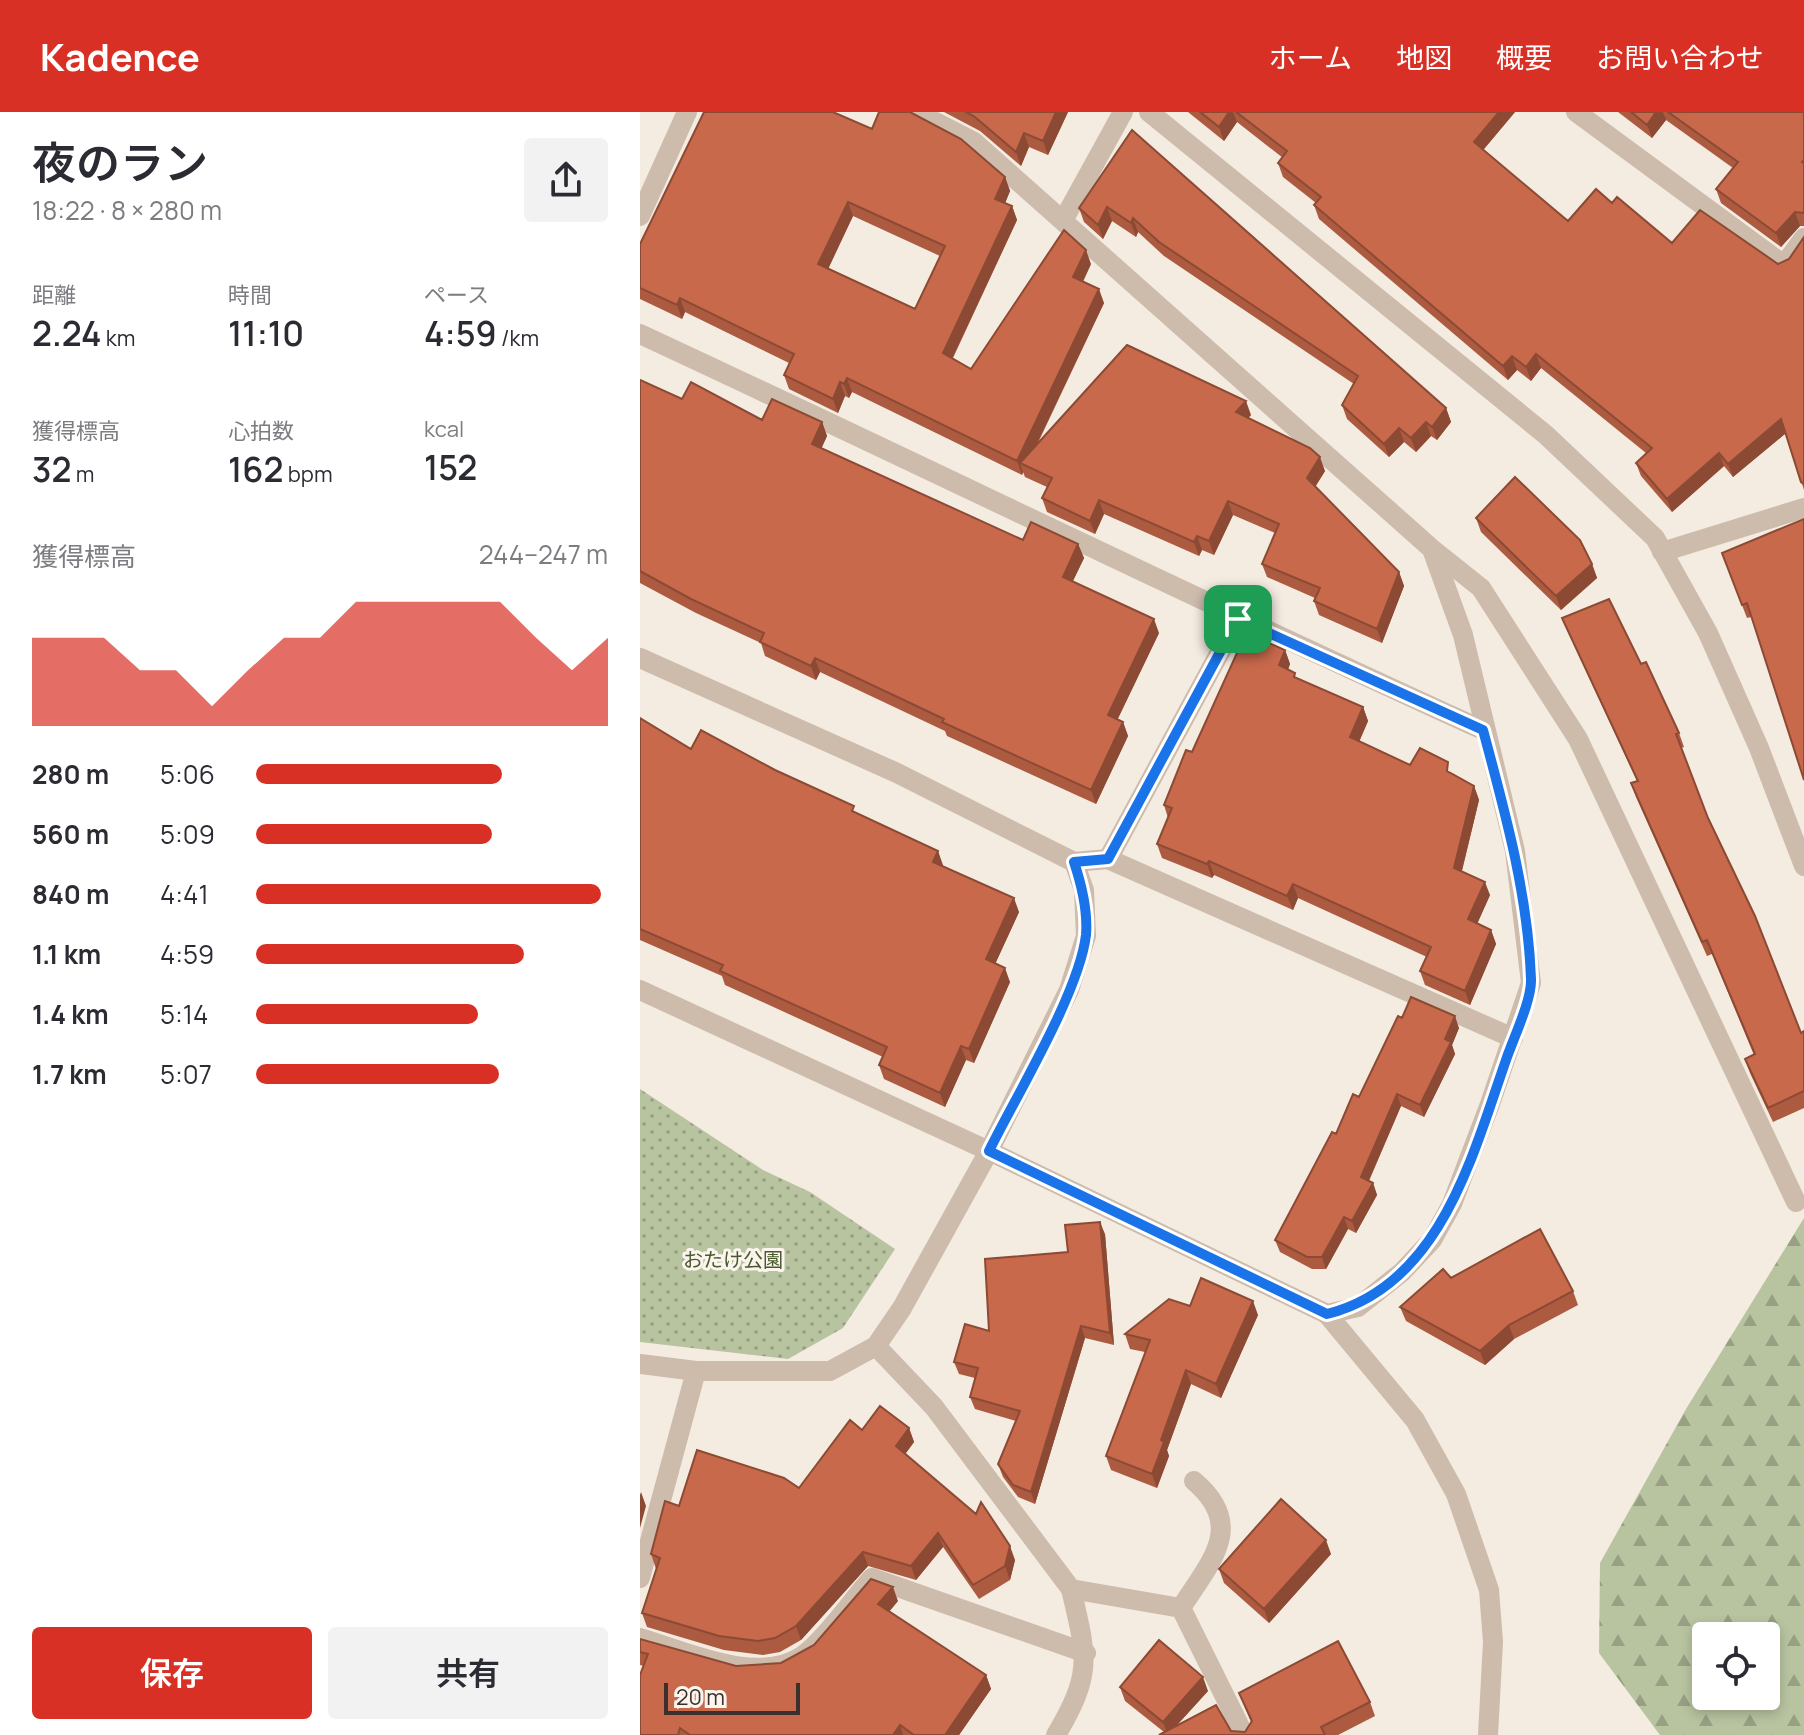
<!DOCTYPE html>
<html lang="ja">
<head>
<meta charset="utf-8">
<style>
  :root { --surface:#fff; --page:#f2f2f3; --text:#2b2b33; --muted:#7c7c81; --accent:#d93025 }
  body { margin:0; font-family:Manrope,"Noto Sans JP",sans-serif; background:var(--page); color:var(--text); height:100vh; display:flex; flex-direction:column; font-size:30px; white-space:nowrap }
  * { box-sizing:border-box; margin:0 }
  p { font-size:26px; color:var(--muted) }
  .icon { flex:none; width:44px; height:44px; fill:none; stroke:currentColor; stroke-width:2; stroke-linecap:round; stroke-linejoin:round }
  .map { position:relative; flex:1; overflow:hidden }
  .side { display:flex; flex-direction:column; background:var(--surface); width:640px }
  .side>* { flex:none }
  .tools { position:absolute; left:1052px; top:1510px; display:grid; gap:16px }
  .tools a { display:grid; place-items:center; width:88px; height:88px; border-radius:8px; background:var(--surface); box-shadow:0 4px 12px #0003; font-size:40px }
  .scale { position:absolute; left:24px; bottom:20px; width:136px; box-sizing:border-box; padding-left:8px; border:4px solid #3b302b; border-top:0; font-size:22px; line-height:28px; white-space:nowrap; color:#3b302b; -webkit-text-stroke:6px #fbf5ee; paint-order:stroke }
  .pin { position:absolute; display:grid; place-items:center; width:68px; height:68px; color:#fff; margin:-34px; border-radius:16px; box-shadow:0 4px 12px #0006 }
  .round { display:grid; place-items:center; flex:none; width:84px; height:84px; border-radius:8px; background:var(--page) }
  .overview { display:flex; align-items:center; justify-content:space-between; height:136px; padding:0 32px }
  h1 { font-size:44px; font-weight:600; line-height:60px }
  .metrics { display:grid; grid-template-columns:repeat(3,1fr); gap:12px; height:136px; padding:8px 32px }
  .metrics div { display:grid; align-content:center }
  .metrics b { font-size:34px; font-weight:600 }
  .metrics small { font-size:22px; font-weight:400 }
  .metrics p { font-size:22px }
  .chart { height:224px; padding:16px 32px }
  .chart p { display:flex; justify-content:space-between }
  .chart svg { width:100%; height:144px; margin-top:8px; fill:var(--accent); opacity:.7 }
  .action { display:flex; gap:16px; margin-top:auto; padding:16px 32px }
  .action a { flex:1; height:92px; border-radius:8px; background:var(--accent); color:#fff; font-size:32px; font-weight:600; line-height:92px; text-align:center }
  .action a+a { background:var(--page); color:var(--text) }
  ul { padding:0 32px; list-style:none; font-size:26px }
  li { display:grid; grid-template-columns:128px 96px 1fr; align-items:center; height:60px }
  li i { height:20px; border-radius:10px; background:var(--accent) }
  header { display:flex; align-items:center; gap:48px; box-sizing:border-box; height:112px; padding:0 40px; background:var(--accent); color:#fff }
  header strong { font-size:38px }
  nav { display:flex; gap:44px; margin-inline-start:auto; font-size:28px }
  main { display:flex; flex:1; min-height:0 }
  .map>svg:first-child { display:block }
</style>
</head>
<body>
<header>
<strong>Kadence</strong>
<nav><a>ホーム</a><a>地図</a><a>概要</a><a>お問い合わせ</a></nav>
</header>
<main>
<section class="side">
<div class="overview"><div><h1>夜のラン</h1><p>18:22 · 8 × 280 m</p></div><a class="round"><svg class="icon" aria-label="share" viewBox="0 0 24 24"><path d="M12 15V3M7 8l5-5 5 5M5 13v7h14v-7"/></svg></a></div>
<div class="metrics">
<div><p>距離</p><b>2.24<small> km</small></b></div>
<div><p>時間</p><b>11:10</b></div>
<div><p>ペース</p><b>4:59<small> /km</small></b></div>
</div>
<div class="metrics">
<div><p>獲得標高</p><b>32<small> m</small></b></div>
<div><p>心拍数</p><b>162<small> bpm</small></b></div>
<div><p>kcal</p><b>152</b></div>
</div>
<div class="chart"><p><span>獲得標高</span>244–247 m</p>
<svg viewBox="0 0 160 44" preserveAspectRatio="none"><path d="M0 44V17L10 17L20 17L30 27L40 27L50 38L60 27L70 17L80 17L90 6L100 6L110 6L120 6L130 6L140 17L150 27L160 17V44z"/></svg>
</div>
<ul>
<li><b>280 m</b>5:06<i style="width:70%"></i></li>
<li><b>560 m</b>5:09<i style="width:67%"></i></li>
<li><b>840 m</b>4:41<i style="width:98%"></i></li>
<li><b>1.1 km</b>4:59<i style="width:76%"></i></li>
<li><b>1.4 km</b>5:14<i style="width:63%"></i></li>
<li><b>1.7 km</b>5:07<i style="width:69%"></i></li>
</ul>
<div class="action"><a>保存</a><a>共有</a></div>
</section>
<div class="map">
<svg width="1164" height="1623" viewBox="0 0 1164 1623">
  <defs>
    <pattern id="grass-dots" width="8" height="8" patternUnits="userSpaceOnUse" patternTransform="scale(2)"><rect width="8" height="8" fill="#b8c4a0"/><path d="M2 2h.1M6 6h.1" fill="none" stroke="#97a083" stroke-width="1.8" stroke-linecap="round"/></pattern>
    <pattern id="forest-firs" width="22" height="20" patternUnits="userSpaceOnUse" patternTransform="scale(2)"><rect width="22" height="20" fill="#b8c4a0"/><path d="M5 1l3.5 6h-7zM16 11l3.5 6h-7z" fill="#97a083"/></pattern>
  </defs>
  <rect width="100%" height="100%" fill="#f4ebe1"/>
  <path fill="url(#grass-dots)" d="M 0,977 L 123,1058 L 170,1080 L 255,1137 L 203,1216 L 148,1247 L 0,1230 Z"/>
  <path fill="url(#forest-firs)" fill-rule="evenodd" d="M 1164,1106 L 1164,1623 L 1020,1623 L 959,1541 L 960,1451 L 1046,1297 ZM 1066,1524 L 1126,1524 L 1126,1584 L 1066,1584 Z"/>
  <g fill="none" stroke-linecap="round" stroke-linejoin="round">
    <path stroke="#cdbbac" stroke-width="20" d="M 276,0 L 334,30 L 792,437 L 841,476 L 938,627 L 1156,1090
      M 509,0 L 906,323 L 1015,426 L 1068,521 L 1119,636 L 1164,754
      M 936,0 L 1144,153 L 1164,126
      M 0,104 L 47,0
      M 424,107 L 483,0
      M 0,222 C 282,353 561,490 843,618
      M 1022,440 L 1164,396
      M 468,747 L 598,507
      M 434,750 L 468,747 L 873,926
      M 0,878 L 349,1039 L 687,1202 L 718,1195 L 762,1160 L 792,1128 L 812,1092 L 850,992 L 891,871 L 875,739 L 823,523 L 792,437
      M 236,1234 L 294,1295 L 431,1477
      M 0,1466 L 56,1259
      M 541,1496 C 570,1450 607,1414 554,1369
      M 0,1526 C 46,1539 117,1574 162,1544 C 182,1531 214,1486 232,1466 L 446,1541
      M 416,1623 C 453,1561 447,1545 431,1477 L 541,1496 L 604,1623"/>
    <path stroke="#cdbbac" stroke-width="20" d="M 0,546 L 257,661 L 434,750 L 444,778 L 446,824 L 429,878 L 349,1039 L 262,1196 L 236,1234 L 190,1259 L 56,1259 L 0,1252
      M 687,1202 L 775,1308 L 816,1382 L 849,1478 L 853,1530 L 848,1623"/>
  </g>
  <path fill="#ac5a40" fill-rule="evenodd" d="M 304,0 L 428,0 L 408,43 L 389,35 L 381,54 L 340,19 Z
    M 548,0 L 875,0 L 843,38 L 928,109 L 972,91 L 1032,131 L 1138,152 L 1149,147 L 1164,125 L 1164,378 L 1146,321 L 1093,365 L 1084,354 L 1032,400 L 1001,364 L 996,351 L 1006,341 L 901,256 L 891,269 L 877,258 L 868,268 L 679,107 L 674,93 L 676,91 L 643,65 L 638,51 L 643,46 L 597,10 L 584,29 Z
    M 978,0 L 1164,0 L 1164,114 L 1160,114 L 1141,135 L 1081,91 L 1076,77 L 1093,56 L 1026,8 L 1012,26 Z
    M 232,17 L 365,65 L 370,79 L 365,91 L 372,94 L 377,108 L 313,246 L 331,257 L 451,152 L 443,170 L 464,191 L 397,333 L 611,303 L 608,306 L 685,359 L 675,375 L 759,460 L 764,474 L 742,531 L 679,503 L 674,489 L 675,486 L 627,465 L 622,452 L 635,421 L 593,403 L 574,443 L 562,438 L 559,444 L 464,402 L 455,422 L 407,400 L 402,386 L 407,375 L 385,365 L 383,360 L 382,363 L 212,280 L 209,286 L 205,284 L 198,301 L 149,277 L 144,263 L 149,251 L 45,200 L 42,207 L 0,187 L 0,132 ZM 213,104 L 300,144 L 275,197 L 188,156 Z
    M 492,18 L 806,296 L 811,310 L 797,328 L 791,324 L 776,340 L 764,330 L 749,345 L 707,307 L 702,293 L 714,272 L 524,144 L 498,120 L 496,125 L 472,109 L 463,127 L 444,110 L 439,96 Z
    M 0,268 L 42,287 L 122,308 L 182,310 L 187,324 L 181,337 L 383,428 L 438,432 L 444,446 L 433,469 L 519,521 L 477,608 L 483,610 L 488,624 L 456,692 L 307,624 L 305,619 L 180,560 L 176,568 L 125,544 L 121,531 L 56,501 L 0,471 Z
    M 836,406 L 952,452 L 957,466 L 921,498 L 841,420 Z
    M 1164,407 L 1111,505 L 1107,506 L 1082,441 Z
    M 922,506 L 1001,552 L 1039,621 L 1044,635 L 1041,636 L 1068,706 L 1161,921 L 1164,919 L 1164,996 L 1133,1010 L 1110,961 L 1105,947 L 1114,943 L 1072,842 L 1067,844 L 996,685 L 991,671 L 997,669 L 928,520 Z
    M 645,538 L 650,552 L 648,558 L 657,567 L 723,595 L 728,609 L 719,630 L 770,653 L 812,661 L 834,674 L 839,688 L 822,759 L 850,783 L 837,812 L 851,818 L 856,832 L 830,893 L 785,873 L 780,859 L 787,845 L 658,786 L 653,798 L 574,763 L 572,766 L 522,746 L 517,732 L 528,706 L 524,693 L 552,640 Z
    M 0,606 L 51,637 L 135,658 L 217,701 L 298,739 L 302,754 L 379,800 L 355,852 L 370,870 L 334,951 L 326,948 L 305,995 L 244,967 L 239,953 L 243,945 L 85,873 L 82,864 L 0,828 Z
    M 762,906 L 819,916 L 812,933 L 815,942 L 784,1005 L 761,994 L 729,1069 L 733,1071 L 737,1083 L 716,1121 L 708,1117 L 686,1157 L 672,1157 L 640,1140 L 635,1128 L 696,1022 L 719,985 Z
    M 465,1122 L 474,1233 L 445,1226 L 395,1392 L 378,1385 L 363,1365 L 358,1352 L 376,1309 L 335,1297 L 330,1285 L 335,1266 L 319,1262 L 314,1250 L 349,1219 L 428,1140 Z
    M 811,1166 L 933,1179 L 938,1193 L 874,1227 L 845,1253 L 766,1209 L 760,1195 Z
    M 550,1194 L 618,1203 L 581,1286 L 551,1272 L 527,1338 L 529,1344 L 517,1376 L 471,1358 L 466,1344 L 505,1240 L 490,1237 L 485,1222 Z
    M 269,1316 L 274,1330 L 265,1342 L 375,1448 L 370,1468 L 339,1487 L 303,1435 L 276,1468 L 228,1454 L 161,1528 L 140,1540 L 123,1543 L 84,1538 L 7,1515 L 2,1501 L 16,1457 L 11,1442 L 39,1394 L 159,1376 L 222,1318 Z
    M 691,1442 L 629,1511 L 584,1471 L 579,1457 Z
    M 258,1489 L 249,1499 L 346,1563 L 351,1577 L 319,1623 L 0,1623 L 4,1554 L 0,1553 L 0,1527 L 96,1554 L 141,1551 Z
    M 480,1575 L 568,1579 L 537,1613 L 605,1620 L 611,1610 L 599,1581 L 730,1590 L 735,1604 L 698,1623 L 519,1623 L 524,1620 L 485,1589 Z"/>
  <path fill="#8c4a34" d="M 416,0 L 428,0 L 408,43 L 403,29 Z
    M 589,0 L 593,0 L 597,10 L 584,29 L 579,15 Z
    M 859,0 L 875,0 L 839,43 L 834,30 Z
    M 1016,0 L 1023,0 L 1026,8 L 1012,26 L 1007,13 Z
    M 384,21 L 389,35 L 381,54 L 376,40 Z
    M 365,65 L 370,79 L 361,101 L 355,87 Z
    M 208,90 L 213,104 L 184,166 L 178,152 Z
    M 372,94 L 377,108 L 308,255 L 303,241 Z
    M 467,95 L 472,109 L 463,127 L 458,113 Z
    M 1155,100 L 1160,114 L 1141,135 L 1136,121 Z
    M 493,106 L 498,120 L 496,125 L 491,111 Z
    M 446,138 L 451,152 L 438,179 L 433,165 Z
    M 459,177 L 464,191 L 386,354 L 380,351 L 383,360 L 382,363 L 377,349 Z
    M 40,186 L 45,200 L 42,207 L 37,193 Z
    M 896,242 L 901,256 L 891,269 L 886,255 Z
    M 872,244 L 877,258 L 868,268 L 863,254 Z
    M 207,266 L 212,280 L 209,286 L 204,272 Z
    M 200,270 L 205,284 L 198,301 L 193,287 Z
    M 606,289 L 611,303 L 601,314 L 596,300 Z
    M 806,296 L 811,310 L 797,328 L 792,315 Z
    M 1141,307 L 1146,321 L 1093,365 L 1088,352 Z
    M 182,310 L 187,324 L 177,346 L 172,332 Z
    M 786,310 L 791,324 L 776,340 L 771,326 Z
    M 759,316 L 764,330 L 749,345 L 744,332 Z
    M 1079,341 L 1084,354 L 1032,400 L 1027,387 Z
    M 680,345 L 685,359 L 672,380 L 667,366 Z
    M 459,388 L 464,402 L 455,422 L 450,409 Z
    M 588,389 L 593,403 L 574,443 L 569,429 Z
    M 557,424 L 562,438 L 559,444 L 554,430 Z
    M 438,432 L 444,446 L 428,479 L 423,465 Z
    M 952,452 L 957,466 L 921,498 L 916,484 Z
    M 759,460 L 764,474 L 742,531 L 737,517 Z
    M 514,507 L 519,521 L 473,617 L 468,603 Z
    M 645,538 L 650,552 L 644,567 L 639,553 Z
    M 175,546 L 180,560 L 176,568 L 171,554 Z
    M 723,595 L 728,609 L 715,639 L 710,625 Z
    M 483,610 L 488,624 L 456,692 L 451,678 Z
    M 834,674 L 839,688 L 819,770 L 814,756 Z
    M 298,739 L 303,753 L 298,764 L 293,750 Z
    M 569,749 L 574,763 L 572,766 L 567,752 Z
    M 845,770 L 850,783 L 833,821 L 828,807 Z
    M 653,772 L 658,786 L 653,798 L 647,784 Z
    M 374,786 L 379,800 L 351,861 L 346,847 Z
    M 851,818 L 856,832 L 830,893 L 825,879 Z
    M 365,856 L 370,870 L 334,951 L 329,937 Z
    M 815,904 L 819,916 L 812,933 L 815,942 L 784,1005 L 780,993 Z
    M 321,934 L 326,948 L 305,995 L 300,981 Z
    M 757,982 L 761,994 L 725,1077 L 721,1065 Z
    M 733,1071 L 737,1083 L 716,1121 L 712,1109 Z
    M 704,1105 L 708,1117 L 686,1157 L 682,1145 Z
    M 460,1110 L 465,1122 L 474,1233 L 470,1221 Z
    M 613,1189 L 618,1203 L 581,1286 L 576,1272 Z
    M 869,1213 L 874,1227 L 845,1253 L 840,1239 Z
    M 441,1214 L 445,1226 L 395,1392 L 391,1380 Z
    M 546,1258 L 551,1272 L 527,1338 L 529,1344 L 517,1376 L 512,1362 L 521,1328 Z
    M 269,1316 L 274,1330 L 261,1348 L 256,1334 Z
    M 1,1380 L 6,1394 L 0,1416 L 0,1383 Z
    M 298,1421 L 303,1435 L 276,1468 L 271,1454 Z
    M 686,1428 L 691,1442 L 629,1511 L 624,1497 Z
    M 370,1434 L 375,1448 L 370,1468 L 365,1454 Z
    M 223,1440 L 228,1454 L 161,1528 L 156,1514 Z
    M 253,1475 L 258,1489 L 244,1506 L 238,1492 Z
    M 346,1563 L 351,1577 L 319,1623 L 305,1623 Z
    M 563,1565 L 568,1579 L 528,1623 L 523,1610 Z
    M 260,1613 L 263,1623 L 253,1623 Z"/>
  <path fill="#c8694b" stroke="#8c4a34" stroke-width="2" fill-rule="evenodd" d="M 64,0 L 193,0 L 232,17 L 239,0 L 270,0 L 321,27 L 365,65 L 355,87 L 372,94 L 303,241 L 331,257 L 424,118 L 446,138 L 433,165 L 459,177 L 377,349 L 207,266 L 204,272 L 200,270 L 193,287 L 144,263 L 154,242 L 40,186 L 37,193 L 0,176 L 0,132 ZM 208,90 L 305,134 L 275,197 L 178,152 Z
    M 326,0 L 416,0 L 403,29 L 384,21 L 376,40 L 335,5 Z
    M 560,0 L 589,0 L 579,15 Z
    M 596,0 L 859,0 L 834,30 L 928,109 L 956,77 L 972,91 L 977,85 L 1032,131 L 1060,98 L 1138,152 L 1149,147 L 1164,125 L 1164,372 L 1161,370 L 1141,307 L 1088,352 L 1079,341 L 1027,387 L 996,351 L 1012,336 L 896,242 L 886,255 L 872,244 L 863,254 L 674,93 L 681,85 L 638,51 L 647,39 Z
    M 991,0 L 1016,0 L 1007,13 Z
    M 1028,0 L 1164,0 L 1164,48 L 1162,50 L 1164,51 L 1164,101 L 1155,100 L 1136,121 L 1076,77 L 1098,50 Z
    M 492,18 L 806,296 L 792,315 L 786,310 L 771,326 L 759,316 L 744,332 L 702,293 L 718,264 L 519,130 L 493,106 L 491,111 L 467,95 L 458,113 L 439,96 Z
    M 487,233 L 606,289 L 596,300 L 670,336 L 680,345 L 667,366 L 759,460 L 737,517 L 674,489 L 680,476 L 622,452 L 639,412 L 588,389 L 569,429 L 557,424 L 554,430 L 459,388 L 450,409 L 402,386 L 412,366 L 380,351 Z
    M 0,268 L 42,287 L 51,270 L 122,308 L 132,287 L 182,310 L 172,332 L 383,428 L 391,410 L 438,432 L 423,465 L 514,507 L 468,603 L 483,610 L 451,678 L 302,610 L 304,607 L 175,546 L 171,554 L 120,530 L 124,521 L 51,487 L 0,459 Z
    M 875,365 L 940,428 L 952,452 L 916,484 L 836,406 Z
    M 1164,407 L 1164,668 L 1107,491 L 1102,493 L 1082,441 Z
    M 969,487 L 1001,552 L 1006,550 L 1039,621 L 1036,622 L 1068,706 L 1115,804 L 1161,921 L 1164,919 L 1164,979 L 1128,996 L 1105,947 L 1115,942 L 1067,828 L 1062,830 L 991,671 L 998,669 L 922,506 Z
    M 606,521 L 645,538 L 639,553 L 655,561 L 654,565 L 723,595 L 710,625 L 770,653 L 780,636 L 808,650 L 807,659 L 834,674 L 814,756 L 845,770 L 828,807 L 851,818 L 825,879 L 780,859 L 791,835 L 653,772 L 647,784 L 569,749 L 567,752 L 517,732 L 532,696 L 524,693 L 546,638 L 552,640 Z
    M 0,606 L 51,637 L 61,618 L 135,658 L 214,694 L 212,699 L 298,739 L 293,750 L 374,786 L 346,847 L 365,856 L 329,937 L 321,934 L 300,981 L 239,953 L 247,935 L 80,859 L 83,853 L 0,817 Z
    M 771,885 L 815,904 L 805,927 L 811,930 L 780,993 L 757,982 L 721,1065 L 733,1071 L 712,1109 L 704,1105 L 682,1145 L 667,1145 L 635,1128 L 692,1020 L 696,1022 L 713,982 L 719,985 L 758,904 L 762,906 Z
    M 460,1110 L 470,1221 L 441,1214 L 391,1380 L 373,1373 L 358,1352 L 380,1299 L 330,1285 L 338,1256 L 314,1250 L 325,1212 L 349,1219 L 345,1147 L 428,1140 L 425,1113 Z
    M 900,1117 L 933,1179 L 869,1213 L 840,1239 L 760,1195 L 803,1157 L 811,1166 Z
    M 561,1166 L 613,1189 L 576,1272 L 546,1258 L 521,1328 L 524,1330 L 512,1362 L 466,1344 L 510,1228 L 485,1222 L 529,1187 L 550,1194 Z
    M 240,1294 L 269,1316 L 256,1334 L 336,1402 L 341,1390 L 370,1434 L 365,1454 L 333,1473 L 298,1421 L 271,1454 L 223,1440 L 156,1514 L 135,1526 L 118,1529 L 79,1524 L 2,1501 L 20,1446 L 11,1442 L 25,1389 L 39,1394 L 57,1338 L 144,1366 L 159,1376 L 210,1308 L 222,1318 Z
    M 641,1387 L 686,1428 L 624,1497 L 579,1457 Z
    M 231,1467 L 253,1475 L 238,1492 L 346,1563 L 305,1623 L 274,1623 L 260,1613 L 253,1623 L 50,1623 L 40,1616 L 38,1623 L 0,1623 L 0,1563 L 8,1542 L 0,1540 L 0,1527 L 96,1554 L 141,1551 L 174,1533 Z
    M 519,1528 L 563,1565 L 523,1610 L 480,1575 Z
    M 698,1529 L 730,1590 L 681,1615 L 685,1623 L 519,1623 L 576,1593 L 591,1619 L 605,1620 L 612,1609 L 599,1581 Z"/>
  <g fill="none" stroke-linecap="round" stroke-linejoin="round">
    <defs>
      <path id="route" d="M 598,507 L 843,618 C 865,700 888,782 891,867 C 892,888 873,927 866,948 C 832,1045 800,1174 687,1202 L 349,1039 C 376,984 439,881 446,823 C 448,798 442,774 434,750 L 468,747 Z"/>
    </defs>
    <use href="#route" stroke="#fff" stroke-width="16"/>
    <use href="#route" stroke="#1a73e8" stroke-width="10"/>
  </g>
  <g text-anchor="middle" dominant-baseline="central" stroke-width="6" stroke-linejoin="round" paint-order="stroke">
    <g font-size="20" fill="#4a5a2e" stroke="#fbf5ee">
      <text x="93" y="1147">おたけ公園</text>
    </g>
  </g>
</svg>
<div class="tools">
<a><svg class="icon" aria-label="locate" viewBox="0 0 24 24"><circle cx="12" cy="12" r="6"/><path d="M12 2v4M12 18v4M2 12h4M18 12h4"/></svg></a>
</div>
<div class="scale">20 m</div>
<div class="pin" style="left:598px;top:507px;background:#1e9e55"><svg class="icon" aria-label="arrive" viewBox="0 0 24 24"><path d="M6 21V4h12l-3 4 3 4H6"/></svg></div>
</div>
</main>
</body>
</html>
